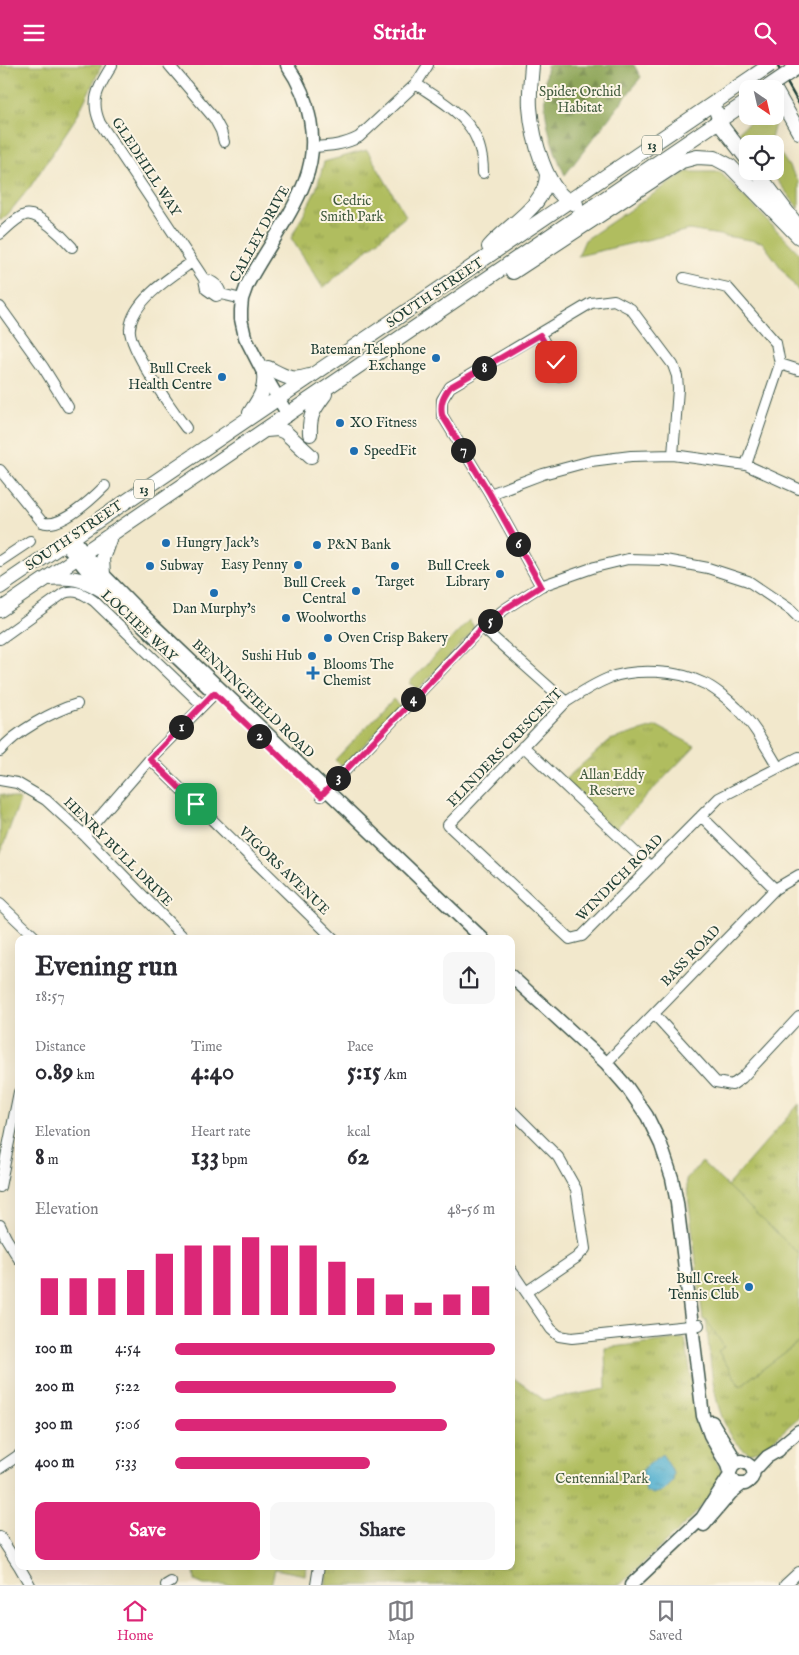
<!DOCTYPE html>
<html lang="en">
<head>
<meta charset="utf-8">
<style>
  :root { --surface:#fff; --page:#f7f7f7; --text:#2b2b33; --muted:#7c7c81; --line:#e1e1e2; --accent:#db2777 }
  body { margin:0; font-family:"IM FELL English",serif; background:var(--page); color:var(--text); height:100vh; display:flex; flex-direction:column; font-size:19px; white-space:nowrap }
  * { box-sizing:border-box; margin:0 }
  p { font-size:16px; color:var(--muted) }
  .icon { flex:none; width:28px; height:28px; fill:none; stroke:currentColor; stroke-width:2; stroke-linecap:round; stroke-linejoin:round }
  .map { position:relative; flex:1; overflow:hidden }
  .drawer { position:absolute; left:15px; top:870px; width:500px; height:635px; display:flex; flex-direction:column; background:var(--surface); border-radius:10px; box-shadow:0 5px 20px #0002 }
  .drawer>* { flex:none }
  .needle { width:32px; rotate:146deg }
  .controls { position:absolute; left:739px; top:15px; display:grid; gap:10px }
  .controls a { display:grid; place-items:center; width:45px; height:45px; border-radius:10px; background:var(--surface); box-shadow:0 5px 20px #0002; font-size:25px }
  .pin { position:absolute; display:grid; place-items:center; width:42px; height:42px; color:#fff; margin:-21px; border-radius:10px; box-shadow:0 2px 8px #0006 }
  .km { position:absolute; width:25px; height:25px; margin:-12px; border-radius:50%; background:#222; color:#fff; font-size:14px; line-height:25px; text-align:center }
  .round { display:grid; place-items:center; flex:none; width:52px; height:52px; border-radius:10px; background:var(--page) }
  .overview { display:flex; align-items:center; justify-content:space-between; height:85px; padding:0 20px }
  h1 { font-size:28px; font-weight:700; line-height:38px }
  .figures { display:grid; grid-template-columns:repeat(3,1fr); gap:8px; height:85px; padding:5px 20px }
  .figures div { display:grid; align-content:center }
  .figures b { font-size:25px; font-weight:700 }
  .figures small { font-size:14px; font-weight:400 }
  .figures p { font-size:14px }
  .chart { height:140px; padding:10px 20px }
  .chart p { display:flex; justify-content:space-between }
  .chart svg { width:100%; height:90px; margin-top:5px; stroke:var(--accent); stroke-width:6 }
  .cta { display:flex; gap:10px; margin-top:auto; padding:10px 20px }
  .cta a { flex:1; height:58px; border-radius:10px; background:var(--accent); color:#fff; font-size:20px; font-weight:700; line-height:58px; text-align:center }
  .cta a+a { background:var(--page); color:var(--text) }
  ul { padding:0 20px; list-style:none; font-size:16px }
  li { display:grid; grid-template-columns:80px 60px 1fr; align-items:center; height:38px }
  li i { height:12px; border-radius:6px; background:var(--accent) }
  header { display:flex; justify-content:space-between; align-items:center; height:65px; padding:0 20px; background:var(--accent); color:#fff; font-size:22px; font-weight:700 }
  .dock { display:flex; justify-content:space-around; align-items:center; height:70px; border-top:1px solid var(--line); background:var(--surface); font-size:14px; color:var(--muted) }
  .dock a { display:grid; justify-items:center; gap:2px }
  .dock .active { color:var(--accent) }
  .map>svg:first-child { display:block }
</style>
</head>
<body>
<header><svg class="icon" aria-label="menu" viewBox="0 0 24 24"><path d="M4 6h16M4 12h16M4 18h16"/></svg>Stridr<svg class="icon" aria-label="search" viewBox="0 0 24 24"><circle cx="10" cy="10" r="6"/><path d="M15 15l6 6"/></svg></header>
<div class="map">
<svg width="799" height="1520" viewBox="0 0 799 1520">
  <defs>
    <pattern id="forest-firs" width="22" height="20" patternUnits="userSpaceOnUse" patternTransform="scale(1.25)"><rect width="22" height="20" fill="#8ca456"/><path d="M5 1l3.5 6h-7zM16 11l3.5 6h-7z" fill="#728748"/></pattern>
    <pattern id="park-tufts" width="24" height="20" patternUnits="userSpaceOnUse" patternTransform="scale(1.25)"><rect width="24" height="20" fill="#b0bd5f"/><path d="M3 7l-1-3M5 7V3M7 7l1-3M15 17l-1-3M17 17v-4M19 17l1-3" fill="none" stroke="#8f9b4f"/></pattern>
    <pattern id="water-ripples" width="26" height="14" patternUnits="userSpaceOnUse" patternTransform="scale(1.25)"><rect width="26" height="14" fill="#52b0d0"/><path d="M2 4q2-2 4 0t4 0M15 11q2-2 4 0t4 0" fill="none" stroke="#4390aa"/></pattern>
  </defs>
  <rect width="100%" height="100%" fill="#fcf5e5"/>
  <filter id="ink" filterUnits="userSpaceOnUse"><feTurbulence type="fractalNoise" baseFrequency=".02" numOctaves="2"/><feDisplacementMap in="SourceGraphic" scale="10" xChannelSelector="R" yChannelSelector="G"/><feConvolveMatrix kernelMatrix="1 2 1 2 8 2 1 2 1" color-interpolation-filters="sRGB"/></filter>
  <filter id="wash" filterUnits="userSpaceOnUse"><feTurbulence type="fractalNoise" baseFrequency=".0096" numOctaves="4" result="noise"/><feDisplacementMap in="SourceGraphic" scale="20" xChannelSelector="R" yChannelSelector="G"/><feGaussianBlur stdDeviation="1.12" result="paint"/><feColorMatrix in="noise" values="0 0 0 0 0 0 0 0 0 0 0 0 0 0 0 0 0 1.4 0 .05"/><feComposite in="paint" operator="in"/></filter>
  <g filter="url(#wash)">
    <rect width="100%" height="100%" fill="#f2e8cc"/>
    <path fill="#b0bd5f" stroke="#687d4a" d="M 757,51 L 771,51 L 775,58 L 771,74 L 774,79 L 749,79 L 739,66 Z
      M 775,80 L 799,117 L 799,144 L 770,106 L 775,106 Z
      M 686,107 L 720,107 L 799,188 L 799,227 L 762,177 L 689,165 L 578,191 L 585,175 Z
      M 469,555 L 473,560 L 474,565 L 419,623 L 416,623 L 409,618 Z
      M 393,634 L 401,642 L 343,701 L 335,695 Z
      M 702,1097 L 799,1189 L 799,1277 L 740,1321 L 718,1286 L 723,1282 L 706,1255 L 703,1255 L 686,1114 Z
      M 200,1501 L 306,1501 L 305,1510 L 275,1504 L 271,1520 L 204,1520 L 195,1516 L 194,1505 Z"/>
    <path fill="url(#forest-firs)" stroke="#567045" d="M 547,0 L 634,0 L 641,12 L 565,110 C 548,75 540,38 547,0 Z"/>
    <path fill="url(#park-tufts)" stroke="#687d4a" d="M 0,0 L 102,0 L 77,51 L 30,122 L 8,149 L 0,156 Z
      M 367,85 L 406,151 L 323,223 L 291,173 L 316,125 L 324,97 Z
      M 657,661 L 695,681 L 613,766 L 562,717 L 610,675 Z
      M 0,729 L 20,735 L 0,789 Z
      M 799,1039 L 799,1189 L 727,1121 Z
      M 706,1254 L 724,1282 L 718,1286 L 740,1321 L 799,1277 L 799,1352 L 762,1385 L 749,1388 C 711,1365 711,1295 706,1254 Z
      M 685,1273 L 699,1362 L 722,1408 C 714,1424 704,1440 691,1453 C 668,1476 643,1497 620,1520 L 326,1520 L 327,1501 L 511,1501 L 511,1311 L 544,1335 L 606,1324 L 605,1283 Z"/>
    <path fill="url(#water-ripples)" stroke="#387682" d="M 662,1389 L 674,1408 L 673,1417 L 664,1426 L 652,1429 L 646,1427 L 642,1405 Z"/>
  </g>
  <g filter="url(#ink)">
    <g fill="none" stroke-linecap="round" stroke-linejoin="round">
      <defs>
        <path id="minor" d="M 112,0 C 100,21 89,33 100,58 L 204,214 L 206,224 L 216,231 L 221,229 L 242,234
          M 169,0 L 214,53 L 221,66 L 224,77
          M 416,19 C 453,44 483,58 483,108
          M 313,82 C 330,81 344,80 359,72 L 416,19 L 428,0
          M 0,169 C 7,163 16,153 25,150 C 38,146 64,173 72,182
          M 684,213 L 728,223 L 776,278 L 780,299 L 746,400
          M 204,214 C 213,216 219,221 221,229
          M 0,242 L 43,302 L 68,342
          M 540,270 L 556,297 L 559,311
          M 780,299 L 799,305
          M 186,363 C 173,346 127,281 130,263 C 133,235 172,211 192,197
          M 0,405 L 42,457 C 60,465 93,433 105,421
          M 490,429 L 543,409 L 591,396 L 631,391 L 673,390 L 746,400 L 799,424
          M 0,496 L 30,476
          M 541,521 L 490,429 L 442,350 L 442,335 L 450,322 L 591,238 L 614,235 L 631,244 L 673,300 L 677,311 L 678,324 L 673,390
          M 483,561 L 486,566 L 566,637
          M 0,574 L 64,528 C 76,524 84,529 94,536 L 202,640
          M 523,681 L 651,802
          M 0,686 C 15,667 53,646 77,639
          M 150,694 L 334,874
          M 778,702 C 766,682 754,659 737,643 C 729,635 713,622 703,618 C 679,605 634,603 609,613 C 594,619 580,628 566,637 L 448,760 L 570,874 L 582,871 L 719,733 L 799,692
          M 0,715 L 17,718 L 46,735 L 84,770 L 185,874
          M 321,731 L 483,561 L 505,544 L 541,521 L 595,502 L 628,494 L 665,495 L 708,503 L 748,516 L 791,545 L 799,553
          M 701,751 L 775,824
          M 84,770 L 150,694 L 220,623
          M 0,839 L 37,874
          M 654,949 L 716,1017 L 732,1020 L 742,1013 L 799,952
          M 606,998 L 775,824 L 799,810
          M 511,1045 L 558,1092 L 576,1124 L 585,1184 L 576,1193 L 526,1227
          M 0,1122 L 19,1027
          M 0,1160 L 6,1173 L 19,1194
          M 511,1205 L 551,1264 L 559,1271 L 572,1273 L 699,1260
          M 0,1403 L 19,1390
          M 0,1472 L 19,1501
          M 19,1501 L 30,1520
          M 166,1520 L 171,1517
          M 316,1520 L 319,1501
          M 785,1520 L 799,1507"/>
        <path id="major" d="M 287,0 C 310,33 320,77 305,116 C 291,153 265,185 247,220 L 242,234 L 241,245 L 241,254 L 245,272 L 264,309 L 288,350
          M 73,472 L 91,497 L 149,556 L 483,874
          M 64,478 L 94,514 L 211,625
          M 511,911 L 606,998 L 627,1022 L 647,1051 L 661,1080 L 672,1113 L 677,1138 L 703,1351 L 710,1370 L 727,1400 L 731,1413 L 737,1419 L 745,1419 C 759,1411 754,1400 741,1396 L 733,1401 L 730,1407
          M 712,1357 L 733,1391
          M 753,1407 L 767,1392 L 779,1385 L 782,1380 L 799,1366
          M 704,1460 L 731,1428 L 741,1420
          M 631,1520 L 702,1453 L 730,1410"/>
        <path id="highway" d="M 532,0 C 531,14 529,29 530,42 C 532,70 546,131 576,139
          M 775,25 L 799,67
          M 717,48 L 723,63 L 748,95
          M 756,106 L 796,159
          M 489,182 C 507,160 547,141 547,109
          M 513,207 L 682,96 L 697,92 L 715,93 L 730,101 L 799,172
          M 268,303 C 284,311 291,317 309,311
          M 250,348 C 259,334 266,325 264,309
          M 266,365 L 278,364 L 285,367 L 311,391
          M 310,369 C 309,350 314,344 325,329
          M 103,509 L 102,494 L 111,469
          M 47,513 C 75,511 89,515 111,531
          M 0,522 L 755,10
          M 0,545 L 748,36"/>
      </defs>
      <use href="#minor" stroke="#3f574b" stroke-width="12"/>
      <use href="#major" stroke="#3f574b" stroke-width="15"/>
      <use href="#highway" stroke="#3f574b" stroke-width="16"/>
      <use href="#minor" stroke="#fff" stroke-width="10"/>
      <use href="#major" stroke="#fff" stroke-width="12"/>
      <use href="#highway" stroke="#fff" stroke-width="14"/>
      <path stroke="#1f3d34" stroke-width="2.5" d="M 777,0 L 799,39
        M 794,0 L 799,8"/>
      <defs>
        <path id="highway-bridge" d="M 755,10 L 770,0
          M 765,24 L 799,1"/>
      </defs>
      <use href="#highway-bridge" stroke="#3f574b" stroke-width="16" stroke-linecap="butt"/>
      <use href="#highway-bridge" stroke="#fff" stroke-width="14"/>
    </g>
  </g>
  <g fill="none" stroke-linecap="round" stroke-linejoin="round" filter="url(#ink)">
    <defs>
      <path id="route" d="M 196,739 L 150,694 L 214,628 L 321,731 L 483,562 L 505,544 L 541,521 L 490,429 L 442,350 C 440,338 443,332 450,322 L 540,270 L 556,297"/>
    </defs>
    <use href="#route" stroke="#fff" stroke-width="10"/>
    <use href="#route" stroke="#db2777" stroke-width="6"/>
  </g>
  <g fill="#1f6fb2" stroke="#fcf5e5" stroke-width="2">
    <circle cx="436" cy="293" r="5"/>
    <circle cx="222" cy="312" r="5"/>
    <circle cx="340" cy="358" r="5"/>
    <circle cx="354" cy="386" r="5"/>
    <circle cx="166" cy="478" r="5"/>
    <circle cx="317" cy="480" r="5"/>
    <circle cx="298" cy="500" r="5"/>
    <circle cx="150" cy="501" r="5"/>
    <circle cx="395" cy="501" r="5"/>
    <circle cx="500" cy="509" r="5"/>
    <circle cx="356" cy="526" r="5"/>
    <circle cx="214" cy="528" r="5"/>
    <circle cx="286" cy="553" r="5"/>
    <circle cx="328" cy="573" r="5"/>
    <circle cx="312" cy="591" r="5"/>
    <path d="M310.5 600.5h5v5h5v5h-5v5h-5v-5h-5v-5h5z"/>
    <circle cx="749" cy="1222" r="5"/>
  </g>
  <g text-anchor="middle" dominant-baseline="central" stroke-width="4" stroke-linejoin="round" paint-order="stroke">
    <g fill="#fcf5e5" stroke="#617469" stroke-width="1">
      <rect x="642" y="70.5" width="20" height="19" rx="4"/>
      <rect x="134" y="414.5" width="20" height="19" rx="4"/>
    </g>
    <g font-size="12" font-weight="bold" fill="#1f3d34">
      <text x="652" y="80">13</text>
      <text x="144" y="424">13</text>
    </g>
    <g font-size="14" fill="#435d3f" stroke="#fcf5e5">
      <text x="580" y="27">Spider Orchid<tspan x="580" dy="16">Habitat</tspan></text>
      <text x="352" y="136">Cedric<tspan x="352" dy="16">Smith Park</tspan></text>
      <text x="612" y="710">Allan Eddy<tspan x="612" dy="16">Reserve</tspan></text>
      <text x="602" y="1414">Centennial Park</text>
    </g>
    <g font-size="14" fill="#1f3d34" stroke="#fcf5e5">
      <text transform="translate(146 102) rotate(57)">GLEDHILL WAY</text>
      <text transform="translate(260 169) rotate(-61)">CALLEY DRIVE</text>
      <text transform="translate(435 228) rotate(-34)">SOUTH STREET</text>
      <text transform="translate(74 471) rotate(-34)">SOUTH STREET</text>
      <text transform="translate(139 561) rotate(43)">LOCHEE WAY</text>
      <text transform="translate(253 634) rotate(44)">BENNINGFIELD ROAD</text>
      <text transform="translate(505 683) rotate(-46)">FLINDERS CRESCENT</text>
      <text transform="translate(118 787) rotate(45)">HENRY BULL DRIVE</text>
      <text transform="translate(284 806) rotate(44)">VIGORS AVENUE</text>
      <text transform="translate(620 813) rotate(-45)">WINDICH ROAD</text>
      <text transform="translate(691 891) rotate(-46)">BASS ROAD</text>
    </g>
    <g font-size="14" fill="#1f3d34" stroke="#fcf5e5" text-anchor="start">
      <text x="426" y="285" text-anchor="end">Bateman Telephone<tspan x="426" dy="16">Exchange</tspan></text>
      <text x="212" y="304" text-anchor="end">Bull Creek<tspan x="212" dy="16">Health Centre</tspan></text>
      <text x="350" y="358">XO Fitness</text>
      <text x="364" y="386">SpeedFit</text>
      <text x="176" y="478">Hungry Jack's</text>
      <text x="327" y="480">P&amp;N Bank</text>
      <text x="288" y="500" text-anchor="end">Easy Penny</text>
      <text x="160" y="501">Subway</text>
      <text x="490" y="501" text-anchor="end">Bull Creek<tspan x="490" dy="16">Library</tspan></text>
      <text x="395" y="517" text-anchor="middle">Target</text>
      <text x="346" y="518" text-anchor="end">Bull Creek<tspan x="346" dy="16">Central</tspan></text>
      <text x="214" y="544" text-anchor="middle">Dan Murphy's</text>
      <text x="296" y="553">Woolworths</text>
      <text x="338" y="573">Oven Crisp Bakery</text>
      <text x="302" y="591" text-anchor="end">Sushi Hub</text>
      <text x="323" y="600">Blooms The<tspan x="323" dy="16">Chemist</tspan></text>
      <text x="739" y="1214" text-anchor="end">Bull Creek<tspan x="739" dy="16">Tennis Club</tspan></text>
    </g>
  </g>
</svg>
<div class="controls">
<a><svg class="needle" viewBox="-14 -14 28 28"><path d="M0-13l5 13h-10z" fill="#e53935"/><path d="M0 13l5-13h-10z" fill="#7c7c81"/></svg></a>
<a><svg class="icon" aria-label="locate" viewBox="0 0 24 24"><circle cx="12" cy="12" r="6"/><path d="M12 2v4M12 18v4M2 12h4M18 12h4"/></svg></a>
</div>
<div class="pin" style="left:196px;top:739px;background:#1e9e55"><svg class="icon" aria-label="arrive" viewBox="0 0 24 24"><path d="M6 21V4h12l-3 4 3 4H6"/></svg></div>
<div class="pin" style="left:556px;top:297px;background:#d93025"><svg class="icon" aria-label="check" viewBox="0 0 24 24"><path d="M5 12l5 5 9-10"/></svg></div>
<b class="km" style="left:181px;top:662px">1</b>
<b class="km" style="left:259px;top:671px">2</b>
<b class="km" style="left:338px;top:713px">3</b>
<b class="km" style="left:413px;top:634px">4</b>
<b class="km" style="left:490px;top:556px">5</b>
<b class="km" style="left:518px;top:479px">6</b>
<b class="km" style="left:463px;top:385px">7</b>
<b class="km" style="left:484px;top:303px">8</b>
<section class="drawer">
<div class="overview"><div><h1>Evening run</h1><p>18:57</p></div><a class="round"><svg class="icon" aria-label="share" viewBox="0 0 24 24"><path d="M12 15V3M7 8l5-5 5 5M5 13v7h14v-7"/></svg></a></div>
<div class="figures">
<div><p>Distance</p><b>0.89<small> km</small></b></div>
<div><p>Time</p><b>4:40</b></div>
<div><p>Pace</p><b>5:15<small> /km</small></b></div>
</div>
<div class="figures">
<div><p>Elevation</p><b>8<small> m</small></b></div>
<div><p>Heart rate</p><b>133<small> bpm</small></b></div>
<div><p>kcal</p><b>62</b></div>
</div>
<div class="chart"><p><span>Elevation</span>48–56 m</p>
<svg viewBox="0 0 160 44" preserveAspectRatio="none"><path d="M5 44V26M15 44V26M25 44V26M35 44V22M45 44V14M55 44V10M65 44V10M75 44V6M85 44V10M95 44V10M105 44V18M115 44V26M125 44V34M135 44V38M145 44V34M155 44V30"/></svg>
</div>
<ul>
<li><b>100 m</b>4:54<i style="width:100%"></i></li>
<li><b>200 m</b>5:22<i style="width:69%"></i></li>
<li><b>300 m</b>5:06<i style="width:85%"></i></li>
<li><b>400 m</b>5:33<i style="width:61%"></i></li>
</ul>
<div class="cta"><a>Save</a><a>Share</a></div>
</section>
</div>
<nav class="dock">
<a class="active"><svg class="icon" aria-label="home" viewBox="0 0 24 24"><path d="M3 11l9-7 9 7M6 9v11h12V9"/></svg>Home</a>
<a><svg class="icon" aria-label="map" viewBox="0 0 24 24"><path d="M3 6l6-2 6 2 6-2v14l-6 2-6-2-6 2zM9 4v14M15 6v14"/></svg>Map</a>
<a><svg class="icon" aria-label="saved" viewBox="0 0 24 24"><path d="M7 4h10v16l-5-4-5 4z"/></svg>Saved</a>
</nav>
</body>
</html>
